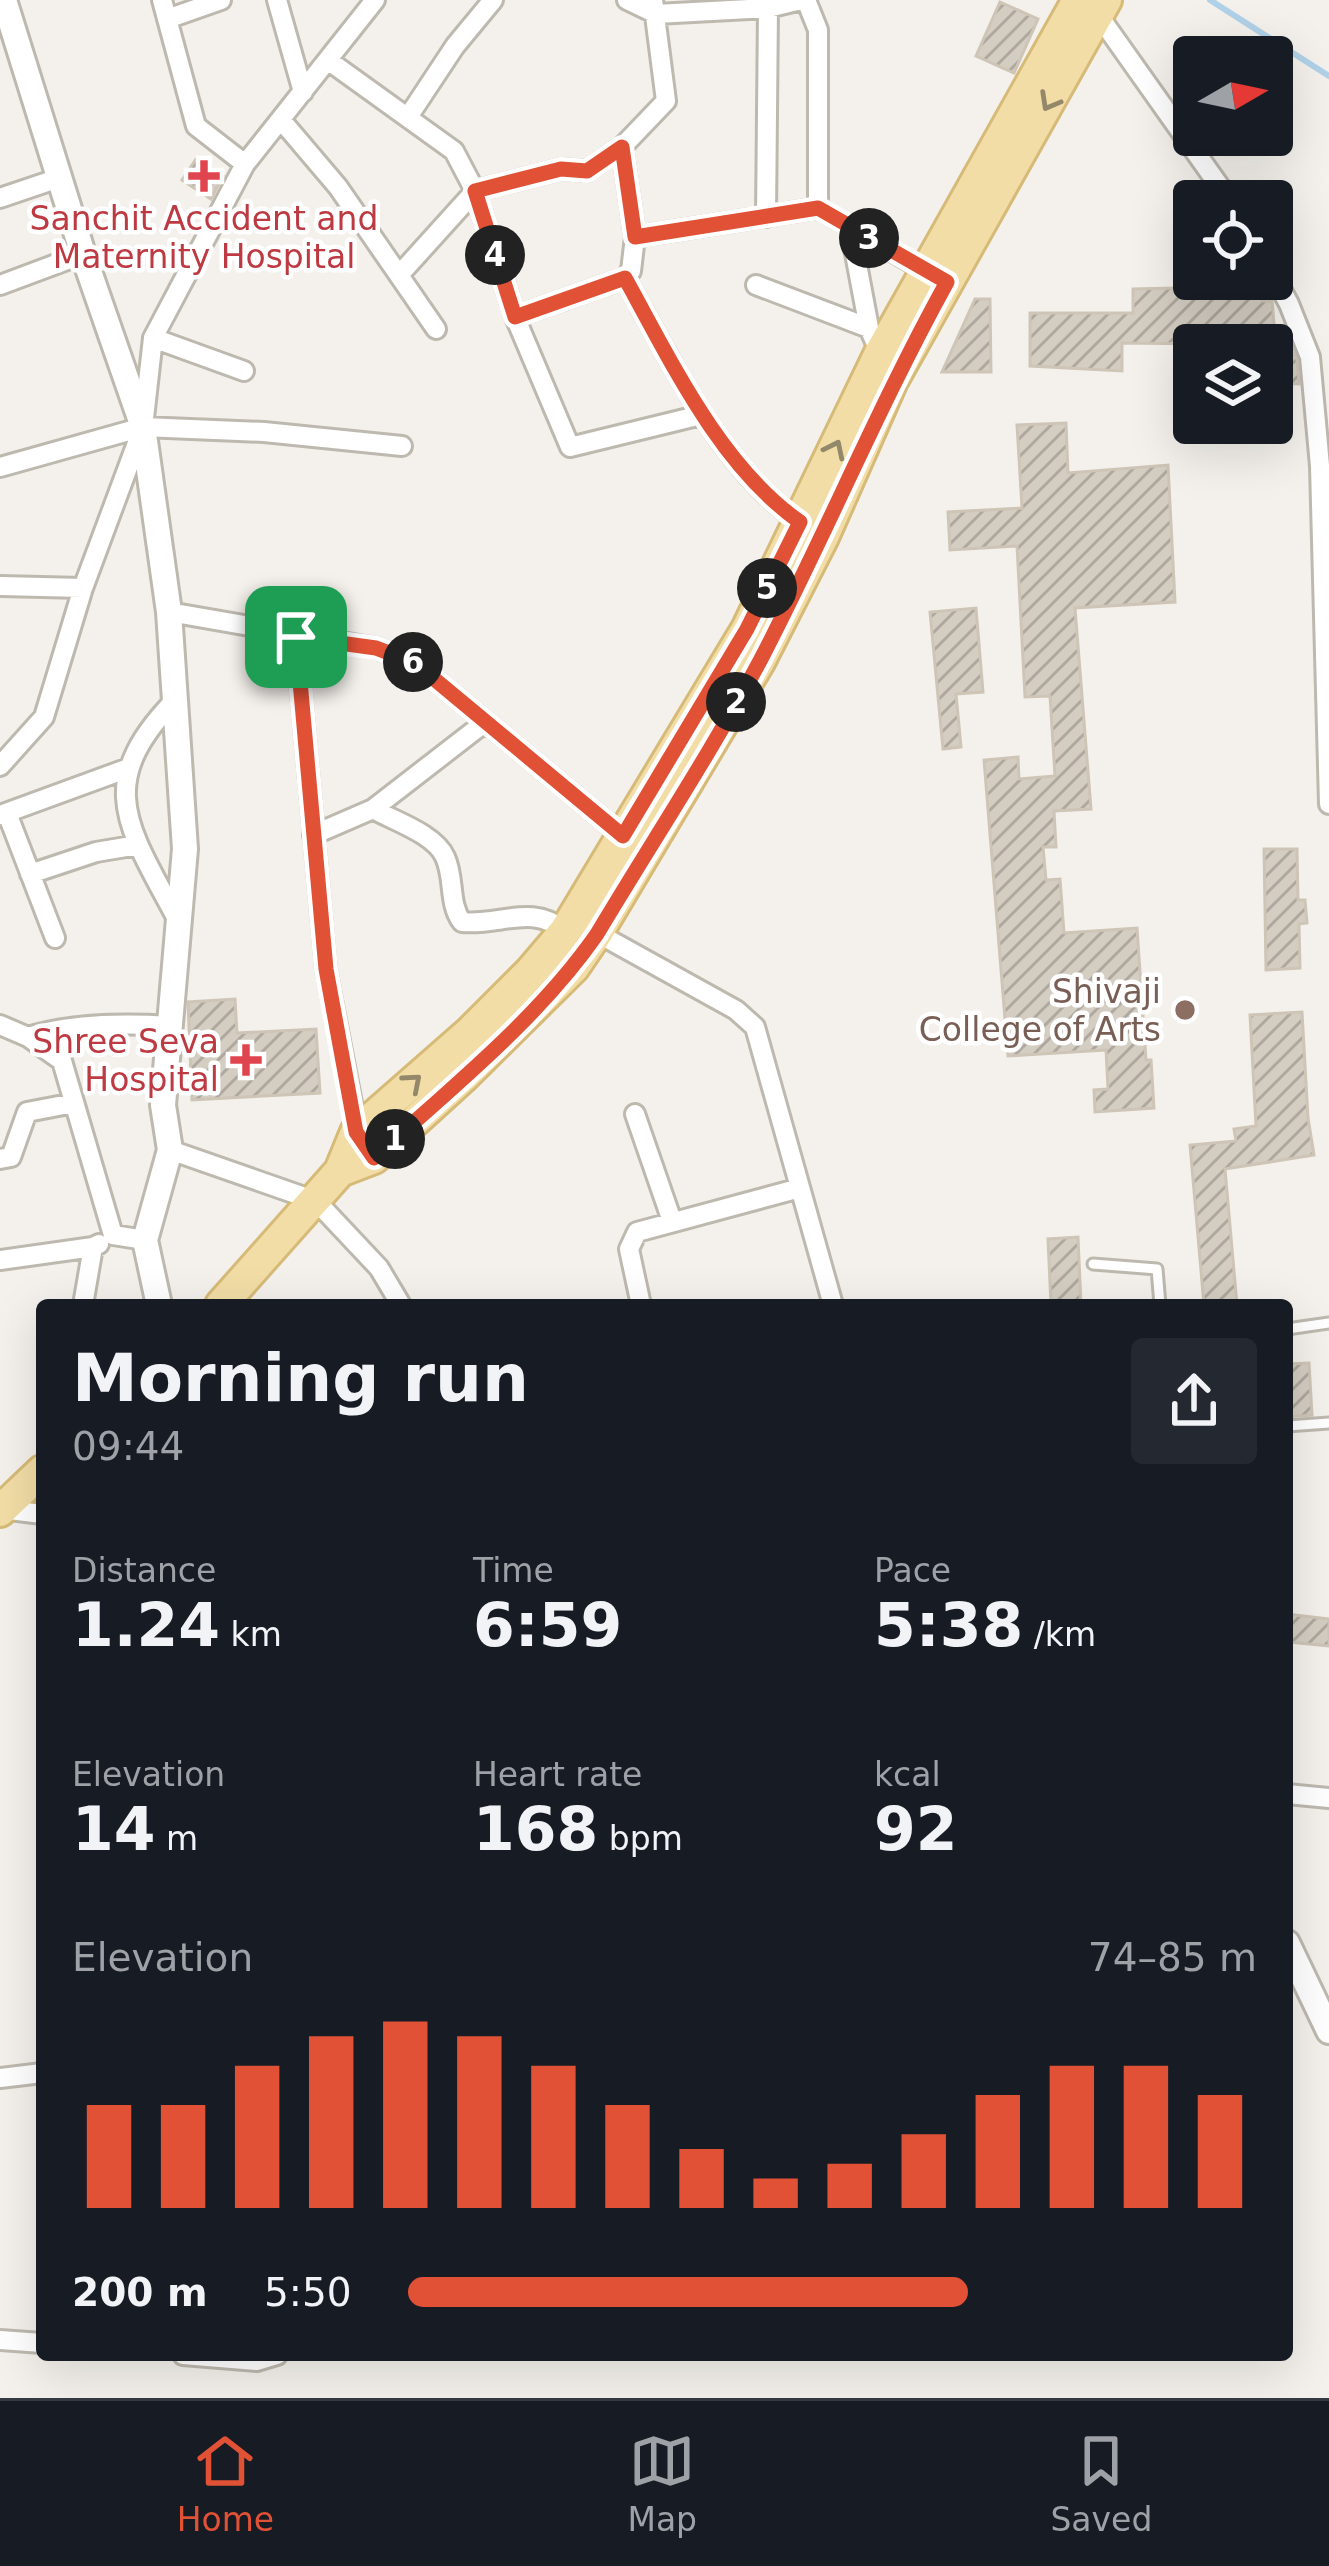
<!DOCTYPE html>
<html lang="en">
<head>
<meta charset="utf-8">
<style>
  :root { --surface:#171b24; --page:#242831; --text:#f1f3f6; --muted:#9ea1a6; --line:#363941; --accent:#e05136 }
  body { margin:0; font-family:"DejaVu Sans",sans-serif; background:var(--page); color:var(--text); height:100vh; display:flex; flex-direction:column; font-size:45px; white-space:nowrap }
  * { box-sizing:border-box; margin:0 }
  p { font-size:39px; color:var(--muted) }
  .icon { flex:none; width:66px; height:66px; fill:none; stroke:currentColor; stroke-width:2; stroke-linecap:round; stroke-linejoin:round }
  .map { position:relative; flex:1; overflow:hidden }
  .panel { position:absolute; left:36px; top:1299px; width:1257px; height:1062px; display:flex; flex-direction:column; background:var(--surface); border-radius:12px; box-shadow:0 12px 48px #0002 }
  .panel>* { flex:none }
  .needle { width:78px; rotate:81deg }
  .buttons { position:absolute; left:1173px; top:36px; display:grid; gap:24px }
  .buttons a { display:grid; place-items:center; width:120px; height:120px; border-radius:12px; background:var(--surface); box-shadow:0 12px 48px #0002; font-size:60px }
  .pin { position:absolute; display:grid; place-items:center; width:102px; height:102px; color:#fff; margin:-51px; border-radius:24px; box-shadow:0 6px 18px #0006 }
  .km { position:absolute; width:60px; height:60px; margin:-30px; border-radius:50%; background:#222; color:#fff; font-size:33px; line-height:60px; text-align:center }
  .round { display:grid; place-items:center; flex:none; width:126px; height:126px; border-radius:12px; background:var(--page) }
  .head { display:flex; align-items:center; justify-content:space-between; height:204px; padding:0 36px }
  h1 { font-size:66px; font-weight:800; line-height:90px }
  .figures { display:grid; grid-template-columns:repeat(3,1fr); gap:18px; height:204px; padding:12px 36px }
  .figures div { display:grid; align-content:center }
  .figures b { font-size:60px; font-weight:800 }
  .figures small { font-size:33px; font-weight:400 }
  .figures p { font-size:33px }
  .chart { height:336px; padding:24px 36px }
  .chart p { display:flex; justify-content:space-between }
  .chart svg { width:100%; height:216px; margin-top:12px; stroke:var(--accent); stroke-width:6 }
  ul { padding:0 36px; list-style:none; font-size:39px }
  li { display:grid; grid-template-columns:192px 144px 1fr; align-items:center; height:90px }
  li i { height:30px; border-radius:15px; background:var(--accent) }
  .tabs { display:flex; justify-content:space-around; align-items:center; height:168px; border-top:3px solid var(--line); background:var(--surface); font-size:33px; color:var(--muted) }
  .tabs a { display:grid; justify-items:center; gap:6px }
  .tabs .current { color:var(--accent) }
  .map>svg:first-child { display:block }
</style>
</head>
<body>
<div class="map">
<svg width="1329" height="2398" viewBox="0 0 1329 2398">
  <defs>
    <pattern id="building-hatch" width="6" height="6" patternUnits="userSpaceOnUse" patternTransform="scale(3)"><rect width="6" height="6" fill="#d4cdc2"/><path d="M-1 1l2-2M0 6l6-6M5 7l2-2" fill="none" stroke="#aea89f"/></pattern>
  </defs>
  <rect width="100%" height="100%" fill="#f4f1ec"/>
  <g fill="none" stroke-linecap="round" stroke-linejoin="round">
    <path stroke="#b0d1e8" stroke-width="6" d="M 1210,0 L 1329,76"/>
  </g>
  <path fill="url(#building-hatch)" stroke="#cec5b6" stroke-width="3" d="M 1000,2 L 1038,19 L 1014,73 L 976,56 Z
    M 196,159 L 223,176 L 211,199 L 182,180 Z
    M 1262,286 L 1262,301 L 1272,301 L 1274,324 L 1288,337 L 1297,360 L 1299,384 L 1272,383 L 1272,345 L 1255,339 L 1204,340 L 1204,344 L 1122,343 L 1122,371 L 1030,366 L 1030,313 L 1133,313 L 1133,289 Z
    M 975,299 L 990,299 L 991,372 L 942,372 Z
    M 1066,423 L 1068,473 L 1168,465 L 1175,602 L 1075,608 L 1091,809 L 1054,811 L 1056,847 L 1043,847 L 1046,880 L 1060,879 L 1064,933 L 1137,928 L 1146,1060 L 1151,1060 L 1154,1108 L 1095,1112 L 1094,1090 L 1108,1089 L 1106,1050 L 1008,1056 L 984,760 L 1018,757 L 1019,779 L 1055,776 L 1050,696 L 1025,697 L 1017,546 L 950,550 L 948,512 L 1022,508 L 1017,425 Z
    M 976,608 L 983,692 L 956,694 L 961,747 L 943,749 L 930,612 Z
    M 1264,849 L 1297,849 L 1298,900 L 1305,900 L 1307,923 L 1299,924 L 1300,968 L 1266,970 Z
    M 235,999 L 237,1033 L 316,1029 L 320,1093 L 192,1100 L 188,1002 Z
    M 1302,1012 L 1308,1118 L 1314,1155 L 1225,1169 L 1237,1305 L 1204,1305 L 1190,1145 L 1236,1141 L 1234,1129 L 1256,1126 L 1250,1015 Z
    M 1078,1237 L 1081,1305 L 1051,1305 L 1048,1239 Z
    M 1309,1363 L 1312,1415 L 1287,1417 L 1287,1364 Z
    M 1287,1614 L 1329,1619 L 1329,1646 L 1287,1642 Z"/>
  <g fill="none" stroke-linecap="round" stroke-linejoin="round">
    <defs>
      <path id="service" d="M 1093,1264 L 1157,1269 L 1160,1305
        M 1287,1329 L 1329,1323
        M 1287,1426 L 1329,1423"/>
      <path id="minor" d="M 162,0 L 196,126 L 245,164
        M 277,0 L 303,92
        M 627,0 L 656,14 L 768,8 L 801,0
        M 806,0 L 818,30 L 818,208 L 933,275
        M 1094,9 L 1230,201
        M 167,19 L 221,0
        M 329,61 L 454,151 L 475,191 L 515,317 L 625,278 L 631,271 L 635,237
        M 408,117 L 455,46 L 493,0
        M 282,121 L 338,187 L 436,329
        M 622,147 L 635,237 L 818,208
        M 0,198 L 59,178
        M 766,217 L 768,8
        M 850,227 L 869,328 L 880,353
        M 1272,272 L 1289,304 L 1310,357 L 1320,466 L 1329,804
        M 400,274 L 475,191 L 561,169 L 587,171 L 622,147 L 666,101 L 653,0
        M 625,278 C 670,359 721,468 800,522
        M 0,285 L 83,254
        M 756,285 L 869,328
        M 515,317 L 570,447 L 701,415
        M 153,338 L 244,371
        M 0,467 L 143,427 L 264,432 L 402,446
        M 0,586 L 83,588
        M 169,612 L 376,648 L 415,663 L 623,836
        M 296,637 L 326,969 L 358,1134
        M 0,766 L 44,717 L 83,588 L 143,427 L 153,338 L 245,164 L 375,0
        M 373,809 C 394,821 435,834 445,857 C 455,878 448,903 462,922 C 500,926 532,903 565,931
        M 7,813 L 55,938
        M 0,815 L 126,769
        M 313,835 L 373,809 L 484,723
        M 30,874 L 96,852 L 138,845
        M 176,917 C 127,825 93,783 177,698
        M 597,933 L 736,1010 L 755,1027 L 833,1305
        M 0,1025 L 28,1037 L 62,1061 L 113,1235 L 145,1240
        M 28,1037 C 73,1023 124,1023 170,1026
        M 635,1114 L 672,1221
        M 170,1150 L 316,1201 L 379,1268 L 401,1305
        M 0,1159 L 11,1157 L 27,1112 L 74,1103
        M 0,1260 L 93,1247
        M 83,1305 L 93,1247 L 99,1244
        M 641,1305 L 629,1249 L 637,1232 L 800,1188
        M 1,1509 L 42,1514
        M 1287,1794 L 1329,1798
        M 0,2078 L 42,2073
        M 0,2340 L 42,2343
        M 183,2355 L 257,2361 L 277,2355"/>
      <path id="tertiary" d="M 4,0 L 83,254 L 143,427 L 169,612 L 185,849 L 163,1105 L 170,1150 L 145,1240 L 159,1305
        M 1287,1943 L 1329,2031"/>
      <path id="primary" d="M 340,1171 L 374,1158 L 463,1077 L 574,967 L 597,933 L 759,662 L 823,537 L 892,381 L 1106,0
        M 221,1305 L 340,1171 L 356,1132 L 470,1032 L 531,971 L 565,931 L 747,629 L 880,353 L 1078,0
        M 0,1511 L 42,1471"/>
    </defs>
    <use href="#service" stroke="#beb9af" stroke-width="15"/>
    <use href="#minor" stroke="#beb9af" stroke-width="24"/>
    <use href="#tertiary" stroke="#beb9af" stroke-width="30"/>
    <use href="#primary" stroke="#d6ba77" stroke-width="36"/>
    <use href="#service" stroke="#fff" stroke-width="9"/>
    <use href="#minor" stroke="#fff" stroke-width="18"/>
    <use href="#tertiary" stroke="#fff" stroke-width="24"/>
    <use href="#primary" stroke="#f2dda6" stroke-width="30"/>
  </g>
  <defs><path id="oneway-chevron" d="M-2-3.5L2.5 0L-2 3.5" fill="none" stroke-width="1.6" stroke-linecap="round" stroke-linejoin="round" transform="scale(3)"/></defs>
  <g stroke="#94886b">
    <use href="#oneway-chevron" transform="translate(1049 102) rotate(119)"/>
    <use href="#oneway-chevron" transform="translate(835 449) rotate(-64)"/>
    <use href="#oneway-chevron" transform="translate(413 1082) rotate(-41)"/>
  </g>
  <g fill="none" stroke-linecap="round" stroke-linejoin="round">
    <defs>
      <path id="route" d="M 622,147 L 635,237 L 818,208 L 947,282 C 879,405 826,534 761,659 C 711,753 652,842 597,934 C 538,1019 451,1088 374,1158 L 356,1132 L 326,969 L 296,637 L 376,648 L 415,663 L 623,836 L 747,629 L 800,522 C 720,466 671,361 625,278 L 515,317 L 475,191 L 561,169 L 587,171 Z"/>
    </defs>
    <use href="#route" stroke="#fff" stroke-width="24"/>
    <use href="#route" stroke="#e05136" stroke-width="15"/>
  </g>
  <g fill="#e0444e" stroke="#fff" stroke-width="4.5">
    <path d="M198 158h12v12h12v12h-12v12h-12v-12h-12v-12h12z"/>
    <path d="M240 1042h12v12h12v12h-12v12h-12v-12h-12v-12h12z"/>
  </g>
  <circle fill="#8d6e63" stroke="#fff" stroke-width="4.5" cx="1185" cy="1010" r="12"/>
  <g text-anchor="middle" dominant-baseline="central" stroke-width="9" stroke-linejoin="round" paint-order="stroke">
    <g font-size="33" fill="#be3a42" stroke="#fff">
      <text x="204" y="218">Sanchit Accident and<tspan x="204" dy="38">Maternity Hospital</tspan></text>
      <text x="219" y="1041" text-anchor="end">Shree Seva<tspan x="219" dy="38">Hospital</tspan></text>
    </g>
    <g font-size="33" fill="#785e54" stroke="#fff" text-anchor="end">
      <text x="1161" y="991">Shivaji<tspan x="1161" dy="38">College of Arts</tspan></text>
    </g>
  </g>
</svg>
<div class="buttons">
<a><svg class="needle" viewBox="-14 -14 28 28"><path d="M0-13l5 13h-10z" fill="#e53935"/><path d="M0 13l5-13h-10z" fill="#9ea1a6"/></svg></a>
<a><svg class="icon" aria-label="locate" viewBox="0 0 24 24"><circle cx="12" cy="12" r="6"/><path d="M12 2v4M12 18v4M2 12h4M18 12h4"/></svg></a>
<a><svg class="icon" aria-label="layers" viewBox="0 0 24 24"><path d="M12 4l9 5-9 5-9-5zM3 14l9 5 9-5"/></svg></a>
</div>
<div class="pin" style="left:296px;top:637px;background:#1e9e55"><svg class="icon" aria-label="arrive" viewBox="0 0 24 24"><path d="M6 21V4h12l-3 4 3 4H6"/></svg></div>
<b class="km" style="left:395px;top:1139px">1</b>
<b class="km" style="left:736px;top:702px">2</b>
<b class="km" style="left:869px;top:238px">3</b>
<b class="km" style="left:495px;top:255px">4</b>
<b class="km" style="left:767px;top:588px">5</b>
<b class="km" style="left:413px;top:662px">6</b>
<section class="panel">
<div class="head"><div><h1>Morning run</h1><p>09:44</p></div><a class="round"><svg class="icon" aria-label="share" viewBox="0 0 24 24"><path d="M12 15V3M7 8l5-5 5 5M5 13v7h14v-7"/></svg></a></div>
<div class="figures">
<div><p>Distance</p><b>1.24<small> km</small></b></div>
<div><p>Time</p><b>6:59</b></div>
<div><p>Pace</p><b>5:38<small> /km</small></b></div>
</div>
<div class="figures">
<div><p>Elevation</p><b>14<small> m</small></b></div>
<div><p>Heart rate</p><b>168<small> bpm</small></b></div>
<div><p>kcal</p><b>92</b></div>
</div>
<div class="chart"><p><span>Elevation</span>74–85 m</p>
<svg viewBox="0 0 160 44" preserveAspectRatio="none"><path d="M5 44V23M15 44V23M25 44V15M35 44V9M45 44V6M55 44V9M65 44V15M75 44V23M85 44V32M95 44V38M105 44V35M115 44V29M125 44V21M135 44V15M145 44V15M155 44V21"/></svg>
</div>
<ul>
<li><b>200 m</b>5:50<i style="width:66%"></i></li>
</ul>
</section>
</div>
<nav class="tabs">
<a class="current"><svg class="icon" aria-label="home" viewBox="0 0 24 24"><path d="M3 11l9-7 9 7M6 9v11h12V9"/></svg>Home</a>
<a><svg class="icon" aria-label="map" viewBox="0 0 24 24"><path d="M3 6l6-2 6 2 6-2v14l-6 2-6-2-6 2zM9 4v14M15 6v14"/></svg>Map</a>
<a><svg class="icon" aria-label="saved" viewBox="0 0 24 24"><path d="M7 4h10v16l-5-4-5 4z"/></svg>Saved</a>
</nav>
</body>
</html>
